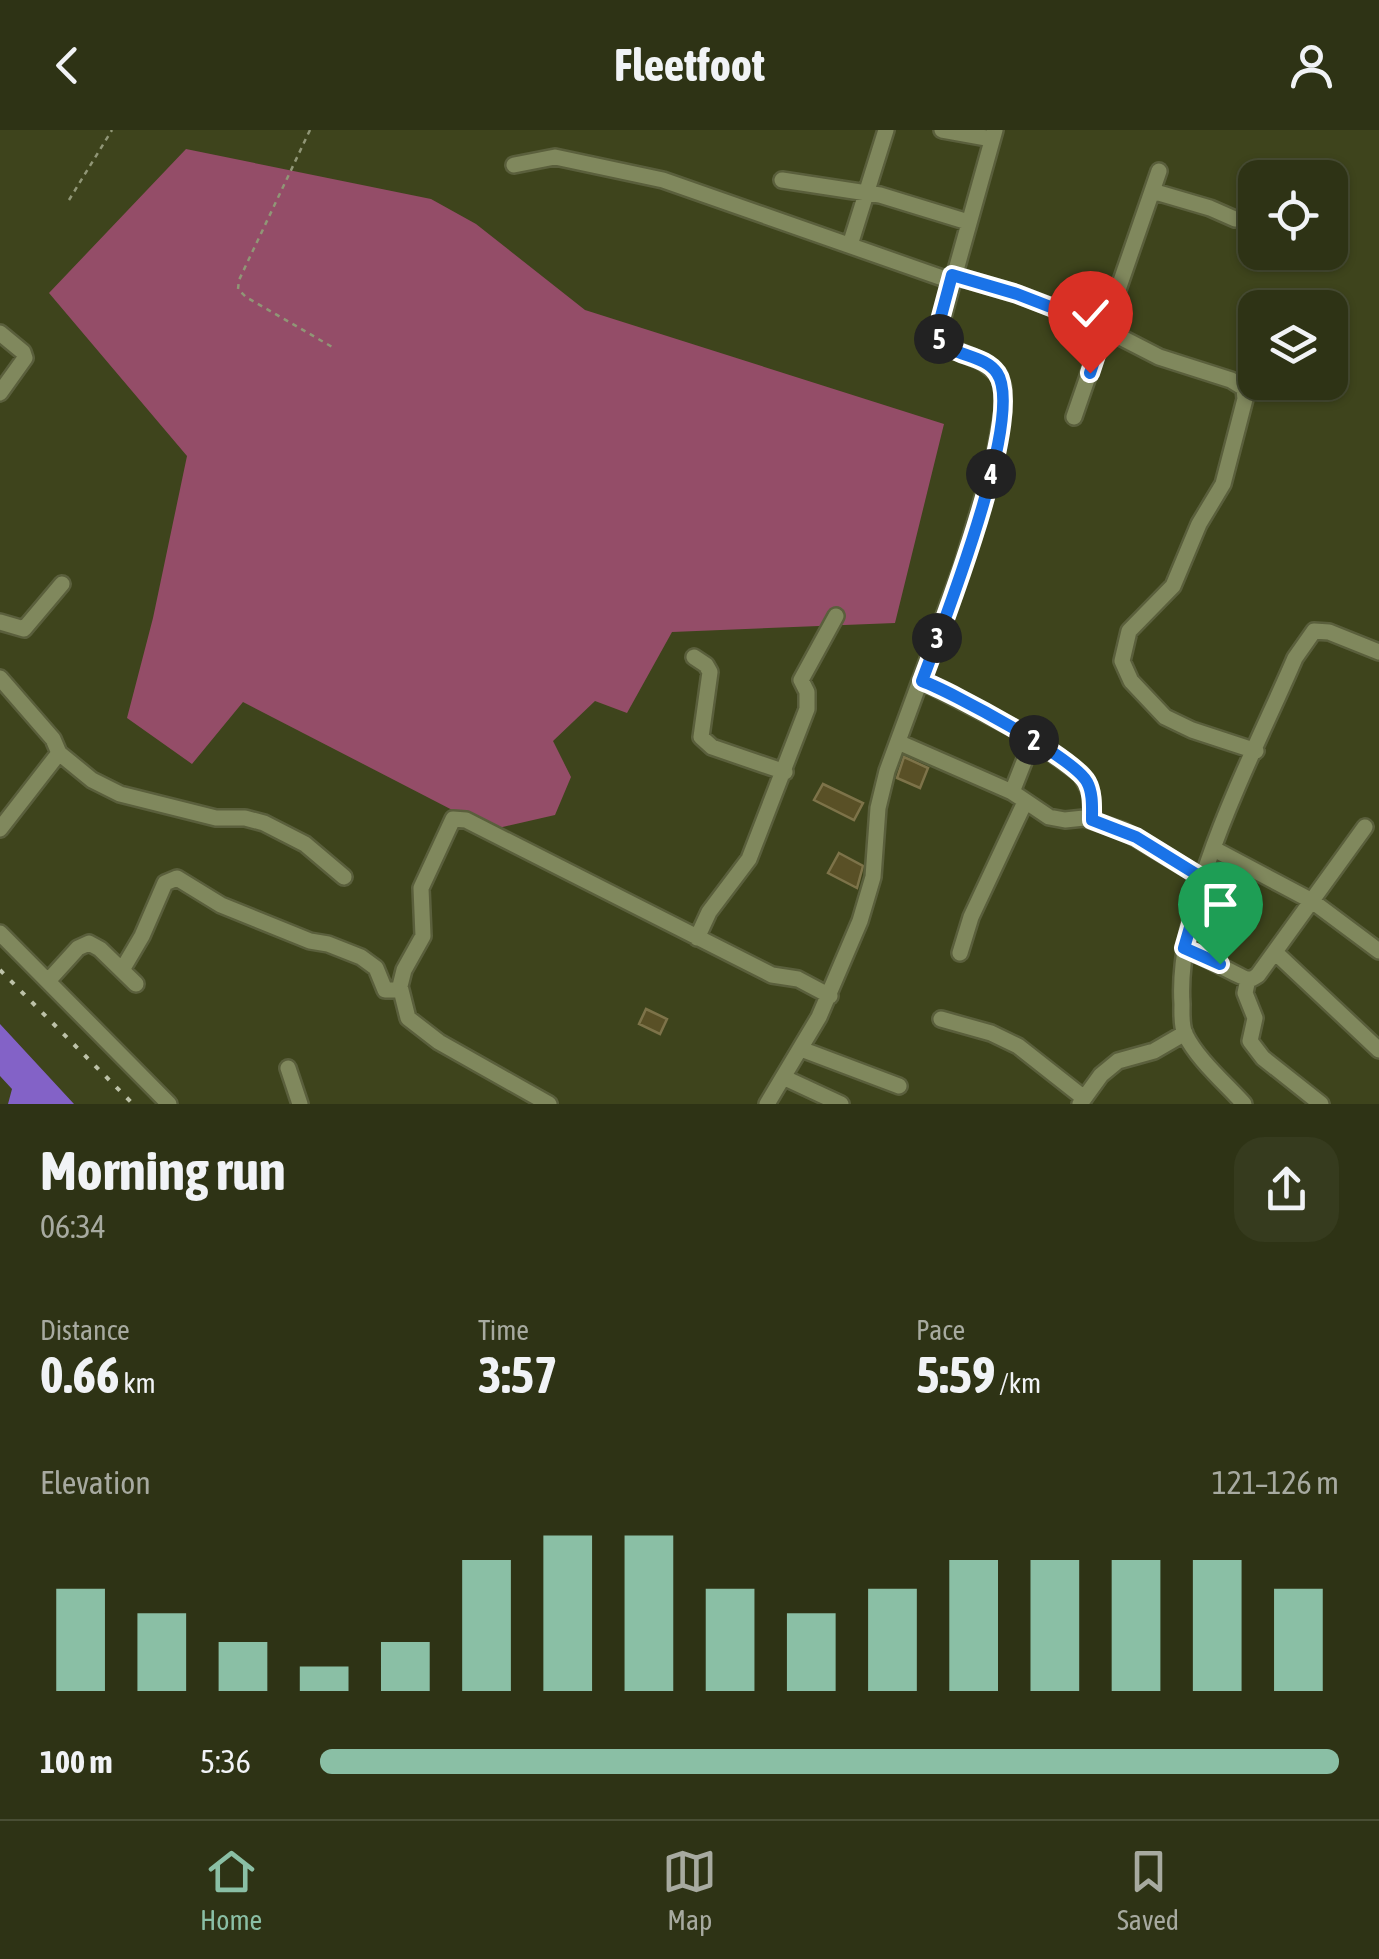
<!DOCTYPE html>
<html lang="en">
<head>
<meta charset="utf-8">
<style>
  :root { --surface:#2e3315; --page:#363b1e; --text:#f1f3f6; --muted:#a7aaa0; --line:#494e34; --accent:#8abfa5 }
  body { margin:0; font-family:"Asap Condensed",sans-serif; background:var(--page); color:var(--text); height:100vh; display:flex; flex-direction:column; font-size:38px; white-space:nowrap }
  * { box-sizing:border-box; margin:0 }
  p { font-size:32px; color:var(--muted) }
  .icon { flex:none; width:55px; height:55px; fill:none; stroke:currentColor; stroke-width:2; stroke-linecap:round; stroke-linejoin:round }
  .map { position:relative; height:974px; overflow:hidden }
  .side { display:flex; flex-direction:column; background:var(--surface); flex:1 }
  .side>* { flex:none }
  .tools { position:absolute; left:1238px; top:30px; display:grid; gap:20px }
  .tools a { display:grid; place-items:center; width:110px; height:110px; border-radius:20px; background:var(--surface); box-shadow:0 2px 8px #0004,0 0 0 2px var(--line); font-size:50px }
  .pin { position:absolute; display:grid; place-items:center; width:85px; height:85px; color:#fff; margin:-102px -42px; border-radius:50% 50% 50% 0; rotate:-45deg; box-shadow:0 0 10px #0007 }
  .pin .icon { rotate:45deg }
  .km { position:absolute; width:50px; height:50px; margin:-25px; border-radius:50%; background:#222; color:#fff; font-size:28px; line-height:50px; text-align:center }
  .round { display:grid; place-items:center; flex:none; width:105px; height:105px; border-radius:30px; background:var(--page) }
  .headline { display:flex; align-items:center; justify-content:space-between; height:170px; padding:0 40px }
  h1 { font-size:55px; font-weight:700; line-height:75px }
  .figures { display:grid; grid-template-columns:repeat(3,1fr); gap:15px; height:170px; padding:10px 40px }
  .figures div { display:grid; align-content:center }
  .figures b { font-size:50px; font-weight:700 }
  .figures small { font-size:28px; font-weight:400 }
  .figures p { font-size:28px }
  .chart { height:280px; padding:20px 40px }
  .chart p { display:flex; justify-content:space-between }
  .chart svg { width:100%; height:180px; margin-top:10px; stroke:var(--accent); stroke-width:6 }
  ul { padding:0 40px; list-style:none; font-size:32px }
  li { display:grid; grid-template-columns:160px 120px 1fr; align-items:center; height:75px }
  li i { height:25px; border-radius:12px; background:var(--accent) }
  header { display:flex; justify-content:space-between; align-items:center; height:130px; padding:0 40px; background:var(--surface); font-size:45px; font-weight:700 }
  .tab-bar { display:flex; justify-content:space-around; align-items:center; height:140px; border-top:2px solid var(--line); background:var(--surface); font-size:28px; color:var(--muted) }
  .tab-bar a { display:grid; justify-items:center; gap:5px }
  .tab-bar .selected { color:var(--accent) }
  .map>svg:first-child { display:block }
</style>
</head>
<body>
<header><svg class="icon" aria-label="back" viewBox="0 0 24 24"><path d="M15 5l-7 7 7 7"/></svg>Fleetfoot<svg class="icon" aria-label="person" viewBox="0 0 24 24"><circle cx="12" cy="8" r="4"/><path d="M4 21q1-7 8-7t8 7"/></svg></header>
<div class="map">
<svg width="1379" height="974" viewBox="0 0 1379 974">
  <rect width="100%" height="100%" fill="#3e441c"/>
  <path fill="#944d68" d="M 186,19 L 431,69 L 476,94 L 585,180 L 944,294 L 895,493 L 672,502 L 627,583 L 595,571 L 553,611 L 571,647 L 555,685 L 494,699 L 462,685 L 243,572 L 192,634 L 127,588 L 153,488 L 187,326 L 49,163 Z"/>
  <path fill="#8362c7" d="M 0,894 L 74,974 L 8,974 L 12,959 L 0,946 Z"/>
  <path fill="#595026" stroke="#7d7349" stroke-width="2.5" d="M 904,627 L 928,638 L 920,658 L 897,648 Z
    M 823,654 L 863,673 L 854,690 L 814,670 Z
    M 839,723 L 863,736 L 857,758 L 828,743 Z
    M 646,879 L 667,889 L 660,904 L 639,894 Z"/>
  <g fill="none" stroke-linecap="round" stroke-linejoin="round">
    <defs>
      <path id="minor" d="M 942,0 L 992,9
        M 514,35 L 555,27 L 663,50 L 951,151
        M 782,50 L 880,65 L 968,92
        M 1152,61 L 1210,78 L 1235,89
        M 850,115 L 886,0
        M 952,145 L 1017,164 L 1089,191 L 1159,227 L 1231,250 L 1244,258 L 1245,269 L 1223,354 L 1199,394 L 1173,456 L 1129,501 L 1122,531 L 1131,551 L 1165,587 L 1192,600 L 1256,621
        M 0,203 L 23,222 L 25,228 L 0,263
        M 1074,287 L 1159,41
        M 0,492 L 24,499 L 62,454
        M 694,527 L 706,535 L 710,542 L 701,607 L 712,617 L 785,642
        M 0,548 L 53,609 L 59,623 L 0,699
        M 922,551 L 1025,604 L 1081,644 L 1091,663 L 1092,690
        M 898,612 L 1012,662 L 1049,687 L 1065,690 L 1084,688 L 1124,701 L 1204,749
        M 59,623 L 92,650 L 120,664 L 216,688 L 245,688 L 264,693 L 305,714 L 344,747
        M 1012,662 L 1033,609
        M 1214,719 L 1312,771 L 1379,821
        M 0,803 L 169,974
        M 697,808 L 709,782 L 749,729 L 807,579 L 807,562 L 801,550 L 836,486
        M 1185,818 C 1196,822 1244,850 1250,849 C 1253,849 1255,847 1258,845 L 1365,697
        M 960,823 L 971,787 L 1025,672
        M 1276,823 L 1379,920
        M 122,840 L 142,806 L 165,753 L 177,748 L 221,775 L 310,811 L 328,814 L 361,827 L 376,838 L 385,860 L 401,860
        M 1248,849 L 1245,863 L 1255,888 L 1250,911 L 1263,928 L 1321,974
        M 48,851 L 78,818 L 89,813 L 100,819 L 136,854
        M 941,889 L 991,903 L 1018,916 L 1084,968
        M 801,919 L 899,956
        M 288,938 L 300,974
        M 785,948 L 841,974
        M 549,974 L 439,912 L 408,888 L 400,856 L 404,840 L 423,806 L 421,758 L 453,689 L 466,690 L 772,845 L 798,849 L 830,866
        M 767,974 L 819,887 L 860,791 L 873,747 L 878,678 L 887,641 L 962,437 L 994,331 L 1003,282 L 1003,258 L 999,245 L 983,232 L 942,214 L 939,201 L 995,0
        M 1080,974 L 1101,945 L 1118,931 L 1154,921 L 1185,903
        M 1244,974 C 1225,953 1197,929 1185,904 C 1181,895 1182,883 1182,874 C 1175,770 1254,624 1295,528 L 1314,501 L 1329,502 L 1379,522"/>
    </defs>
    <use href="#minor" stroke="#5a5f3c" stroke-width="20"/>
    <path stroke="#909676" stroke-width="2.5" stroke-dasharray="5 5" stroke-linecap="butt" d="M 310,0 L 239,150 L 238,159 L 246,167 L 334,218
      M 69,70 L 112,0"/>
    <use href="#minor" stroke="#80885d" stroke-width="15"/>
    <path stroke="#bdc2a8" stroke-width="4" stroke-dasharray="5 10" stroke-linecap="butt" d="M 0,840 L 133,974"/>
  </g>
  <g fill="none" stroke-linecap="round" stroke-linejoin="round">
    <defs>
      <path id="route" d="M 1090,243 L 1105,198 L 1017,164 L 952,145 L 940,190 L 939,209 C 953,227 984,224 997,243 C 1026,285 941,499 922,551 C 952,562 1074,628 1087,652 C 1093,663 1092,677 1092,690 L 1136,707 L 1204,749 L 1184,818 L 1220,834"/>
    </defs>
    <use href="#route" stroke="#fff" stroke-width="20"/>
    <use href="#route" stroke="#1a73e8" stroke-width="12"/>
  </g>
</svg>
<div class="tools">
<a><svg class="icon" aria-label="locate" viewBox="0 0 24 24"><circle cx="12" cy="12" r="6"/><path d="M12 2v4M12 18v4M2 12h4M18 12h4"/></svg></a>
<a><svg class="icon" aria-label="layers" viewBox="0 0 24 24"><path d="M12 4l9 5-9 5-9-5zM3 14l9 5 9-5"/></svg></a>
</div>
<div class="pin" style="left:1220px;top:834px;background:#1e9e55"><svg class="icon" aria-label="arrive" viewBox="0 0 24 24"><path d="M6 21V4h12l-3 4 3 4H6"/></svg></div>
<div class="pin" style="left:1090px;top:243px;background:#d93025"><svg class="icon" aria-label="check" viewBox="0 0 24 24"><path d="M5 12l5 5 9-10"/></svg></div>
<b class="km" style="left:1034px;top:610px">2</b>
<b class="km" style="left:937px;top:508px">3</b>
<b class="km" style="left:991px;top:344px">4</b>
<b class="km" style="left:939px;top:209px">5</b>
</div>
<section class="side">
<div class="headline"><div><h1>Morning run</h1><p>06:34</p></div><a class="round"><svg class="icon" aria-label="share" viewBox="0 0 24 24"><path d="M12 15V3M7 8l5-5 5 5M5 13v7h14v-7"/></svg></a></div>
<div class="figures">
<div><p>Distance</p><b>0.66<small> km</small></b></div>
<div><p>Time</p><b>3:57</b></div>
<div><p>Pace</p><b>5:59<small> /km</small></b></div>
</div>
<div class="chart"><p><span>Elevation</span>121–126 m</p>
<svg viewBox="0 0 160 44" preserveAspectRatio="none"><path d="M5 44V19M15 44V25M25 44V32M35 44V38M45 44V32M55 44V12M65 44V6M75 44V6M85 44V19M95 44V25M105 44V19M115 44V12M125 44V12M135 44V12M145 44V12M155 44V19"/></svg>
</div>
<ul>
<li><b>100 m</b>5:36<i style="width:100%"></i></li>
</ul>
</section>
<nav class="tab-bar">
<a class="selected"><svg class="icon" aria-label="home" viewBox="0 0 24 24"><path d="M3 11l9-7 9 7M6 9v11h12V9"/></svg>Home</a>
<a><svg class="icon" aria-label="map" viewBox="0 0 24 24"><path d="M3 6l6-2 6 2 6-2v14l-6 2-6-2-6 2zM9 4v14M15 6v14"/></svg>Map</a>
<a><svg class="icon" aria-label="saved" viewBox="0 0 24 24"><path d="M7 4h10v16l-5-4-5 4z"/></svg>Saved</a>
</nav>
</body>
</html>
